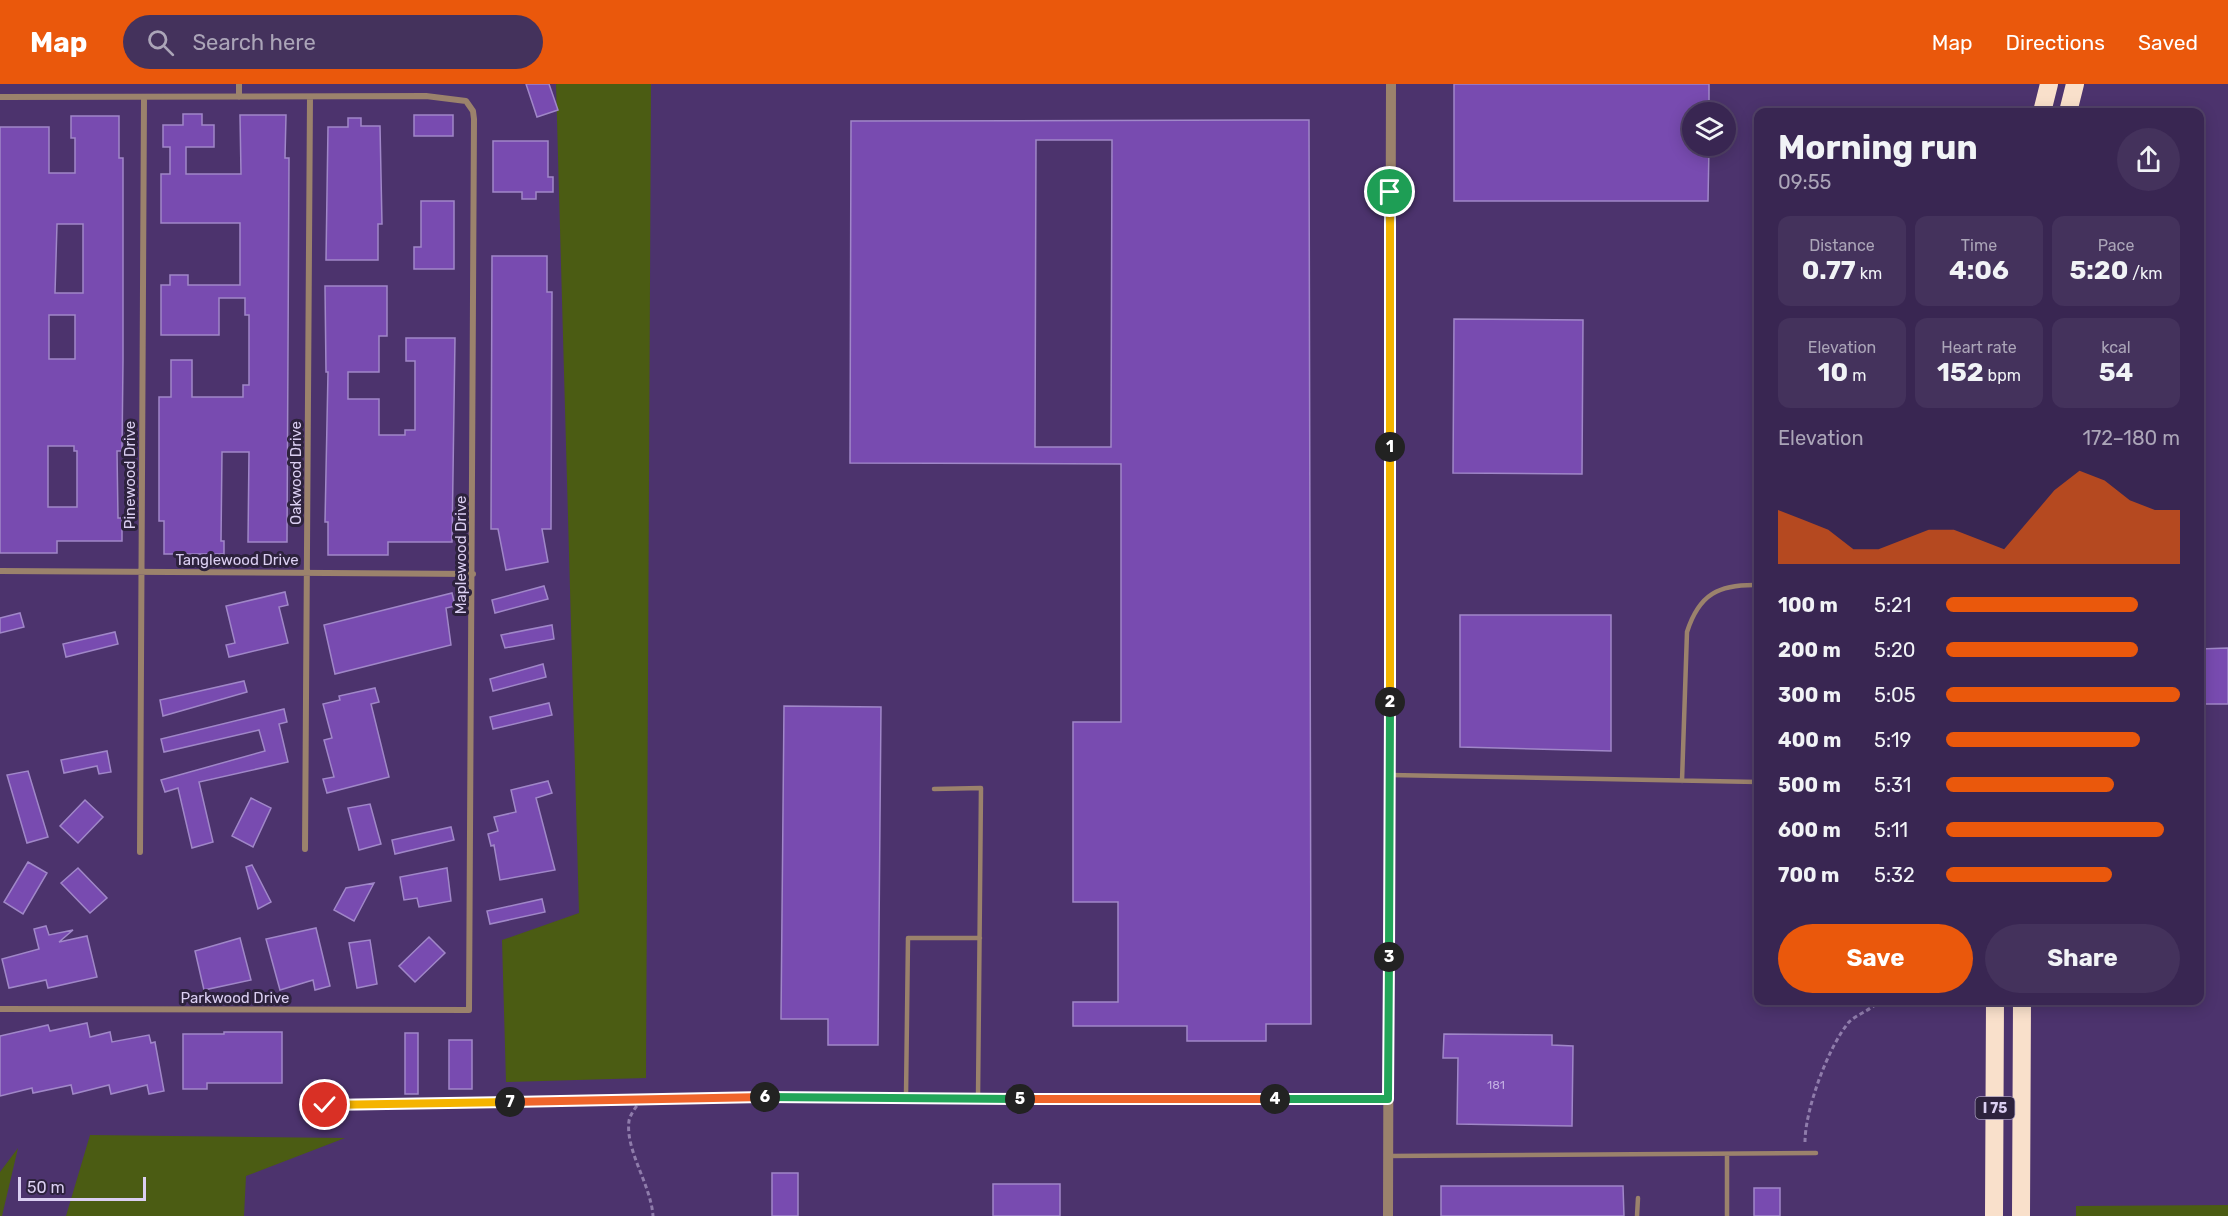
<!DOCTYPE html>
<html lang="en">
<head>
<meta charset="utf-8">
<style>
  :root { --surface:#392652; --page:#44325c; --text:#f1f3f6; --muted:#aba5b8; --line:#534369; --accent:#ea580c }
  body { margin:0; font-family:Rubik,sans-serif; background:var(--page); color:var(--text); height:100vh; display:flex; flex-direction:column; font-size:22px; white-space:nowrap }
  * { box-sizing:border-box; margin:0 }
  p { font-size:20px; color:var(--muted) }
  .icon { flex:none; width:33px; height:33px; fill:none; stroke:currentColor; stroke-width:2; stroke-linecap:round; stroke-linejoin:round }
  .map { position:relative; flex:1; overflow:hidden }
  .sheet { position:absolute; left:1754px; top:24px; width:450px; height:897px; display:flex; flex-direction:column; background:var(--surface); border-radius:12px; box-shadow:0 3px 15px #0003,0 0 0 2px var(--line) }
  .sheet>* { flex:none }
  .buttons { position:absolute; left:1682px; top:18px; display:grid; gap:12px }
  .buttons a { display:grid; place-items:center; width:54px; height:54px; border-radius:50%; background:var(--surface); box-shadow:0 3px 15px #0003,0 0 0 2px var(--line); font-size:30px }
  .scale { position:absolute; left:18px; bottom:15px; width:128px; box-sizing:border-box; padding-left:6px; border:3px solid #dbcff2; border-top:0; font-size:16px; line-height:21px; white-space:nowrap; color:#dbcff2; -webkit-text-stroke:4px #2d223d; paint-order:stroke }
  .pin { position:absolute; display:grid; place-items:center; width:51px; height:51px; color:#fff; margin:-26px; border:3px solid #fff; border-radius:50%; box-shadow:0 2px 6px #0007 }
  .km { position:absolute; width:30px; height:30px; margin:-15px; border-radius:50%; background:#222; color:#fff; font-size:16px; line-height:30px; text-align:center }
  .round { display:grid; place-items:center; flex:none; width:63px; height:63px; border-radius:32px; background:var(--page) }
  .headline { display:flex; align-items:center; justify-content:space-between; height:102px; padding:0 24px }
  h1 { font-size:33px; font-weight:700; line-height:45px }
  .metrics { display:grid; grid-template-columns:repeat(3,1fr); gap:9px; height:102px; padding:6px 24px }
  .metrics div { display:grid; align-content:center; border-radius:12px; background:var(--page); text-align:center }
  .metrics b { font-size:26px; font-weight:700 }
  .metrics small { font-size:16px; font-weight:400 }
  .metrics p { font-size:16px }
  .chart { height:168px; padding:12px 24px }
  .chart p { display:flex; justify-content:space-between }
  .chart svg { width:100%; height:108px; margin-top:6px; fill:var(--accent); opacity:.7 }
  .action { display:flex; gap:12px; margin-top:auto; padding:12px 24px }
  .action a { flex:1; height:69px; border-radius:36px; background:var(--accent); color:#fff; font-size:24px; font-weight:700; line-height:69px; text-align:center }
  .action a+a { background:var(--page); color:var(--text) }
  ul { padding:0 24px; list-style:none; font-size:20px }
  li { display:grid; grid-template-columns:96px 72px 1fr; align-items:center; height:45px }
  li i { height:15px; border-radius:8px; background:var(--accent) }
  header { display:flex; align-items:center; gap:36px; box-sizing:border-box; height:84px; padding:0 30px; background:var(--accent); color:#fff }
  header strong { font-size:28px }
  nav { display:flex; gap:33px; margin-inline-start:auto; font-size:21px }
  .search { width:420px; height:54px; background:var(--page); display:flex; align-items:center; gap:15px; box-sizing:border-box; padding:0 21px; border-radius:33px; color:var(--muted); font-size:22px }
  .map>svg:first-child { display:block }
</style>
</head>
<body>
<header>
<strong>Map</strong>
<div class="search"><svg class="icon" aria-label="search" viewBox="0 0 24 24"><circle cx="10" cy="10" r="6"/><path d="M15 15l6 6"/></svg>Search here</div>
<nav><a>Map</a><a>Directions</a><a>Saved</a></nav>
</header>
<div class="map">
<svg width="2228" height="1132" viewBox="0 0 2228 1132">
  <rect width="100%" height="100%" fill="#4c336d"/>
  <path fill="#4b5c13" d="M 556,0 L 651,0 L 646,994 L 506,998 L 502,856 L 579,829 Z
    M 90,1051 L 345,1054 L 246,1092 L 244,1132 L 66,1132 Z
    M 18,1064 L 2,1132 L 0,1132 L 0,1088 Z
    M 2228,1121 L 2228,1132 L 2076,1132 L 2076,1122 Z"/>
  <path fill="#784bb0" stroke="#a087c8" stroke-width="1.5" fill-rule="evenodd" d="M 526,0 L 549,0 L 558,26 L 537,33 Z
    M 1454,0 L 1709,0 L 1709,28 L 1692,28 L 1692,62 L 1709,62 L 1708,117 L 1454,117 Z
    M 183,30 L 202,30 L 202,41 L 214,41 L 214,63 L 186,63 L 186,90 L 241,90 L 240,31 L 286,31 L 285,74 L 289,74 L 287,458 L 248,458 L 249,368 L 222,368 L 221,457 L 224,457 L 224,470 L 164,470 L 164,437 L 159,437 L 159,313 L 171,313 L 171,276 L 192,276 L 192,313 L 243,313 L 243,301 L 249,301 L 249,231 L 245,231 L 245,214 L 219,214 L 219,251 L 161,251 L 161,201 L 170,201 L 170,191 L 188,191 L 188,201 L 240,201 L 240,139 L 161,139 L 161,90 L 170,90 L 170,63 L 163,63 L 163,41 L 183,41 Z
    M 414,31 L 453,31 L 453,52 L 414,52 Z
    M 71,32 L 119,32 L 119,74 L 123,74 L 123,276 L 122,367 L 117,367 L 118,434 L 122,434 L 122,457 L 57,457 L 57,469 L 0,469 L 0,43 L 49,43 L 49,89 L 75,89 L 75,54 L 71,54 ZM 57,140 L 83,140 L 83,209 L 55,209 ZM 49,231 L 75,231 L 75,275 L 49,275 ZM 48,362 L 74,362 L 74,367 L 77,367 L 77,423 L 48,423 Z
    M 348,34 L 361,34 L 361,42 L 380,42 L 382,140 L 378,140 L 378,176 L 326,176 L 328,43 L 348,43 Z
    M 1309,36 L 1311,940 L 1266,940 L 1266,957 L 1187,957 L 1187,942 L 1073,942 L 1073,918 L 1118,918 L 1118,818 L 1073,818 L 1073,638 L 1121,638 L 1121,380 L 850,379 L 851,37 ZM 1036,56 L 1112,56 L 1111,363 L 1035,363 Z
    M 493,57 L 548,57 L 548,93 L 553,93 L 553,108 L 536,108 L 536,115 L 522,115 L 522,108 L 493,108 Z
    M 421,117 L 454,117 L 454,185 L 414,185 L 414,163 L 421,163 Z
    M 492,172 L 547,172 L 547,208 L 552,208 L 551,445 L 542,445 L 548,478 L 506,486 L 498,445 L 491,445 Z
    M 325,202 L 387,202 L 387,252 L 379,252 L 379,288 L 348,288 L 348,315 L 379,315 L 379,351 L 405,351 L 405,346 L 415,346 L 415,277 L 406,277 L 406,254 L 455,254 L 452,458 L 388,458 L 388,471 L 328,471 L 328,438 L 325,438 L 328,288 L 326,288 Z
    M 1454,235 L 1583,236 L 1582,390 L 1453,389 Z
    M 544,502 L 548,515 L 495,529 L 492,516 Z
    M 285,508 L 288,521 L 279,523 L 288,559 L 229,573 L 226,561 L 235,559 L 226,522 Z
    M 452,509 L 455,522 L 446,524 L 451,561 L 335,590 L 324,541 Z
    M 20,529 L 24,543 L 0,549 L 0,534 Z
    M 1460,531 L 1611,531 L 1611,667 L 1460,663 Z
    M 552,541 L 554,555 L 505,564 L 501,551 Z
    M 115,548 L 118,560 L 66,573 L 63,560 Z
    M 2228,564 L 2228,620 L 2199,620 L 2199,565 Z
    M 543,580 L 546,593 L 493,607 L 490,595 Z
    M 244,597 L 247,608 L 163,632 L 160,616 Z
    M 375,604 L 379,618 L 371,620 L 389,693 L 327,709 L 323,695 L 334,693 L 324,656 L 332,654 L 323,620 L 340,616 L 339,612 Z
    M 549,619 L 552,631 L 493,645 L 490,633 Z
    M 784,622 L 881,623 L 878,961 L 828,961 L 828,935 L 781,935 Z
    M 284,625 L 287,638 L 279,640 L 288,678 L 199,698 L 213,758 L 192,764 L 178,704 L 165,708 L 161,696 L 265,667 L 259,646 L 164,668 L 161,655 Z
    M 107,667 L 111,688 L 99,690 L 97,682 L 64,689 L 61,676 Z
    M 28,687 L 48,753 L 27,759 L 7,691 Z
    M 548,697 L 552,709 L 536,714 L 555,786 L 500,796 L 494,761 L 491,762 L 488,750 L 498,747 L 494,733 L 516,728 L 511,706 Z
    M 251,714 L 271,724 L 253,763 L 232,752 Z
    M 85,716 L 103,733 L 78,759 L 60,742 Z
    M 370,720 L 381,760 L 359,766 L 348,724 Z
    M 451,743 L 454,756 L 395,770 L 392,756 Z
    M 28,778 L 47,789 L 23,830 L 4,818 Z
    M 252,781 L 271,818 L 258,825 L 246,783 Z
    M 78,784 L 107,814 L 90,829 L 61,799 Z
    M 447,784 L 451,817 L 419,823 L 417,814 L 404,816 L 400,793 Z
    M 374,799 L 354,837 L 334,826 L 346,804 Z
    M 542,815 L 545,828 L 490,840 L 487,827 Z
    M 46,842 L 49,851 L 73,846 L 59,858 L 87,852 L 97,893 L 48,904 L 46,896 L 9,904 L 2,875 L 39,865 L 34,845 Z
    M 316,844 L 330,902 L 315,906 L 313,896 L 280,906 L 266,855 Z
    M 429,853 L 445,869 L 415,898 L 399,882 Z
    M 240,854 L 251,896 L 204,906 L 195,867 Z
    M 370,856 L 377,900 L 357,904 L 349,859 Z
    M 87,939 L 90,953 L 110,948 L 112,958 L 149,951 L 151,959 L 155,958 L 164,1007 L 149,1010 L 147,1001 L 111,1010 L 109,1001 L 73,1010 L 71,1001 L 33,1009 L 32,1004 L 0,1012 L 0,952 L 48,941 L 50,947 Z
    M 224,948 L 282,948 L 282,999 L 207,999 L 207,1005 L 183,1005 L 183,950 L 224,950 Z
    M 405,949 L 418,949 L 418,1010 L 405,1010 Z
    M 1444,950 L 1552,951 L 1552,961 L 1573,962 L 1572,1042 L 1457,1040 L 1458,974 L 1443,974 Z
    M 449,956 L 472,956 L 472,1005 L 449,1005 Z
    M 772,1089 L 798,1089 L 798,1132 L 772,1132 Z
    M 993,1100 L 1060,1100 L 1060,1132 L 993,1132 Z
    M 1441,1102 L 1623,1102 L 1624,1132 L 1441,1132 Z
    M 1754,1104 L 1780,1104 L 1780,1132 L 1754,1132 Z"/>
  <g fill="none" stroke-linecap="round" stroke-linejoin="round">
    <path stroke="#8f7cab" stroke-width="3" stroke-dasharray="4.5 3" stroke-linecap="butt" d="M 641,1016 C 637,1022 630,1030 629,1037 C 625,1066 651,1101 653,1132
      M 325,1021 L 724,1013
      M 1805,1058 C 1805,1026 1828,963 1849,938 C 1856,931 1868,927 1876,920 L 1876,916"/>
    <path stroke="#9b826c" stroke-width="4.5" d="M 1390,691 L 1758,698
      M 1682,697 L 1687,548 C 1699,510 1719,500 1758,501
      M 934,705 L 981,704 L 978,1015
      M 906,1013 L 908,854 L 980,854
      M 1388,1072 L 1816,1069
      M 1637,1132 L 1638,1114
      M 1727,1132 L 1727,1070"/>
    <path stroke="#9b826c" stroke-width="6" d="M 239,0 L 239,13
      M 0,13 L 426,12 L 466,17 L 473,27 L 474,35 L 469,926 L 0,925
      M 0,487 L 473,490
      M 305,765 L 310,13
      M 140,768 L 144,14
      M 735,1013 L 1388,1015"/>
    <path stroke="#9b826c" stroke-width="10" d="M 1388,1132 L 1391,0"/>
    <path stroke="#f9e0cb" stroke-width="18" d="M 2042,28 L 2049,0
      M 2068,28 L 2075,0
      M 1994,1132 L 1995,916
      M 2021,1132 L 2022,916"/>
  </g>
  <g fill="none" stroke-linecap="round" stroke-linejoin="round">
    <defs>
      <path id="split-1" d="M 1390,363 L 1390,108"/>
      <path id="split-2" d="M 1390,618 L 1390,363"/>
      <path id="split-3" d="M 1389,873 L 1390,618"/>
      <path id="split-4" d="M 1275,1015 L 1388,1015 L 1389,873"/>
      <path id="split-5" d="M 1020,1015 L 1275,1015"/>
      <path id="split-6" d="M 765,1013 L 1020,1015"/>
      <path id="split-7" d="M 510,1018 L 765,1013"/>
      <path id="split-8" d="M 325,1021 L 510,1018"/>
    </defs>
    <use href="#split-1" stroke="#fff" stroke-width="12"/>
    <use href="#split-2" stroke="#fff" stroke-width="12"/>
    <use href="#split-3" stroke="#fff" stroke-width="12"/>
    <use href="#split-4" stroke="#fff" stroke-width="12"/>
    <use href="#split-5" stroke="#fff" stroke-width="12"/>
    <use href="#split-6" stroke="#fff" stroke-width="12"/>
    <use href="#split-7" stroke="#fff" stroke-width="12"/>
    <use href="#split-8" stroke="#fff" stroke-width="12"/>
    <use href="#split-1" stroke="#f5b400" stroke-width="8"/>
    <use href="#split-2" stroke="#f5b400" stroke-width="8"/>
    <use href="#split-3" stroke="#22a559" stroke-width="8"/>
    <use href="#split-4" stroke="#22a559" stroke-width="8"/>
    <use href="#split-5" stroke="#f0652b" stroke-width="8"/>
    <use href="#split-6" stroke="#22a559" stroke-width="8"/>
    <use href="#split-7" stroke="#f0652b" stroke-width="8"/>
    <use href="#split-8" stroke="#f5b400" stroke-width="8"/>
  </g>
  <g text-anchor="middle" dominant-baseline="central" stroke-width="6" stroke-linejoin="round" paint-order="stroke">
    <g font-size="12" fill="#c2aee2">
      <text x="1496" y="1001">181</text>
    </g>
    <rect fill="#2d223d" stroke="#a79bbc" stroke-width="1.5" x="1975.5" y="1013" width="39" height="22" rx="4.5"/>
    <g font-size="14" font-weight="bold" fill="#dbcff2">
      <text x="1995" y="1024">I 75</text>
    </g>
    <g font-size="15" fill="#dbcff2" stroke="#2d223d">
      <text transform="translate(296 389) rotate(-90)">Oakwood Drive</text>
      <text transform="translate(130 391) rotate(-90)">Pinewood Drive</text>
      <text transform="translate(461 471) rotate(-90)">Maplewood Drive</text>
      <text x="237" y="476">Tanglewood Drive</text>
      <text x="235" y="914">Parkwood Drive</text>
    </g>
  </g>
</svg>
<div class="buttons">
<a><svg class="icon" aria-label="layers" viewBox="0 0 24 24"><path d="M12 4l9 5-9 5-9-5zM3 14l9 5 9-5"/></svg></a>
</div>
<div class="scale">50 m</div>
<div class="pin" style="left:1390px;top:108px;background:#1e9e55"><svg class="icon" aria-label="arrive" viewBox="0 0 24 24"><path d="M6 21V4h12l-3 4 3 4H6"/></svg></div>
<div class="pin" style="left:325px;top:1021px;background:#d93025"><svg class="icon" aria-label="check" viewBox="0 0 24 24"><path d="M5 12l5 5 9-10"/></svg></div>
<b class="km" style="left:1390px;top:363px">1</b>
<b class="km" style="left:1390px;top:618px">2</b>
<b class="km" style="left:1389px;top:873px">3</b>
<b class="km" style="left:1275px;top:1015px">4</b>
<b class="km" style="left:1020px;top:1015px">5</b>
<b class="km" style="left:765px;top:1013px">6</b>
<b class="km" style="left:510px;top:1018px">7</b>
<section class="sheet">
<div class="headline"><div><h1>Morning run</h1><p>09:55</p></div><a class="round"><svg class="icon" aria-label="share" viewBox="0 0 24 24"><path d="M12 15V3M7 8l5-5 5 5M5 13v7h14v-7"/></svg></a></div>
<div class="metrics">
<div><p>Distance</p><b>0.77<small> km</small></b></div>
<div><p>Time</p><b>4:06</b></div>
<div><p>Pace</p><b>5:20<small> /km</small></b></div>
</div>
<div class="metrics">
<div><p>Elevation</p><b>10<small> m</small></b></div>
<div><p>Heart rate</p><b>152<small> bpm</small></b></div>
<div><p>kcal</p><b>54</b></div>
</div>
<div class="chart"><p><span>Elevation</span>172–180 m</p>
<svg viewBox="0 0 160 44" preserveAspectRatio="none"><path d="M0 44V22L10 26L20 30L30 38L40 38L50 34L60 30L70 30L80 34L90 38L100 26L110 14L120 6L130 10L140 18L150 22L160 22V44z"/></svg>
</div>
<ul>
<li><b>100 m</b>5:21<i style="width:82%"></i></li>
<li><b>200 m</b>5:20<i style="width:82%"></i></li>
<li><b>300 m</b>5:05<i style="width:100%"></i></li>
<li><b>400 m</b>5:19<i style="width:83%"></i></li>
<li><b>500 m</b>5:31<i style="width:72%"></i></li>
<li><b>600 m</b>5:11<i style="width:93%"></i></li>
<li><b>700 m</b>5:32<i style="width:71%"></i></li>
</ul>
<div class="action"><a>Save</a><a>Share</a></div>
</section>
</div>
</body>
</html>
